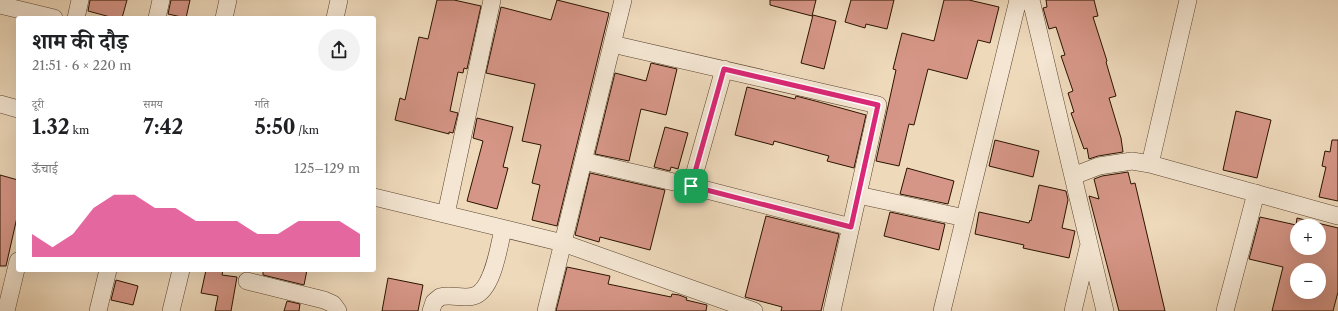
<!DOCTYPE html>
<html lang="hi">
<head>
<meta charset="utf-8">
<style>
  :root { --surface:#fff; --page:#f2f2f2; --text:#202124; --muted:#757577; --accent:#db2777 }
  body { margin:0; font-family:"Libre Caslon Text","Noto Serif Devanagari",serif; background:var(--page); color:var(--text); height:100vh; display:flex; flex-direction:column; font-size:15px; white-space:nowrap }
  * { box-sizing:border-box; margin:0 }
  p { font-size:13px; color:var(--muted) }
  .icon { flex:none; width:22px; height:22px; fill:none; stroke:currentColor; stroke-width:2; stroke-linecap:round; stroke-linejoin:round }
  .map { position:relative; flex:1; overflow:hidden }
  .details { position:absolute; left:16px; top:16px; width:360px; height:256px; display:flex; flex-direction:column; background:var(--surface); border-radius:4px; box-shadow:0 4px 16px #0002 }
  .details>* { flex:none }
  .controls { position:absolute; left:1290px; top:219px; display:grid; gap:8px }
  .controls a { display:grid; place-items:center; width:36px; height:36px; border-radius:50%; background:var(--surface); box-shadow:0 4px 16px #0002; font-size:20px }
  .pin { position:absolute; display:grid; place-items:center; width:34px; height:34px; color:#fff; margin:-17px; border-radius:8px; box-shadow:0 2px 6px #0006 }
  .round { display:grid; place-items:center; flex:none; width:42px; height:42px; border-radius:21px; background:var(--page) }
  .headline { display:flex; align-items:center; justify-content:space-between; height:68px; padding:0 16px }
  h1 { font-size:22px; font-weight:700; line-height:30px }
  .stats { display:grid; grid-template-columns:repeat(3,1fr); gap:6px; height:68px; padding:4px 16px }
  .stats div { display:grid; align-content:center }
  .stats b { font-size:20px; font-weight:700 }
  .stats small { font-size:11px; font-weight:400 }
  .stats p { font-size:11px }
  .chart { height:112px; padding:8px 16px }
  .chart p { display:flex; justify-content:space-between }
  .chart svg { width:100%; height:72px; margin-top:4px; fill:var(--accent); opacity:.7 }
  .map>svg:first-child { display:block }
</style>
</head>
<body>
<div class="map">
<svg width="1338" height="311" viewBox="0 0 1338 311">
  <rect width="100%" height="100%" fill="#eed9bb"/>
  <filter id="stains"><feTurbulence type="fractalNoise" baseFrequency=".005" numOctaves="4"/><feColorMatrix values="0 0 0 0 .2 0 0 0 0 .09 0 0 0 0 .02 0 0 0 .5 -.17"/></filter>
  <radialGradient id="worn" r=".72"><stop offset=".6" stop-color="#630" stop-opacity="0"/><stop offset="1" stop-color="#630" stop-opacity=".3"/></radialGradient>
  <path fill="#d69687" stroke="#2a1300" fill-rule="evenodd" d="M 90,0 L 127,0 L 122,18 L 114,18 L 88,11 Z
    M 171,0 L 190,0 L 186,18 L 168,14 Z
    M 437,0 L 454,0 L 481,6 L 467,69 L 464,68 L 463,73 L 458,72 L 450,111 L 458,113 L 453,133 L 449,132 L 449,134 L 395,120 L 400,98 L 405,100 L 419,37 L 428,39 Z
    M 557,0 L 609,13 L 557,226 L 532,220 L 540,185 L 532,183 L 541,145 L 522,141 L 535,84 L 486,73 L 501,7 L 551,20 Z
    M 770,0 L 816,0 L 812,16 L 770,5 Z
    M 851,0 L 894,0 L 887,29 L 866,24 L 865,28 L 845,22 Z
    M 944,0 L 969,0 L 999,7 L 990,43 L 978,40 L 967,79 L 928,69 L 914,125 L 909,124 L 899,166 L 876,161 L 896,70 L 893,69 L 902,33 L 934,41 Z
    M 1046,0 L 1094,0 L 1098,16 L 1093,17 L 1107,61 L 1106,62 L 1116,96 L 1109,98 L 1121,138 L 1123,152 L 1098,156 L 1089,159 L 1087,148 L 1084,149 L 1071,113 L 1074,112 L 1068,93 L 1073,91 L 1061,56 L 1065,55 L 1056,27 L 1049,29 L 1043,8 L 1047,7 Z
    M 813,15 L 836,21 L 824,69 L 801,63 Z
    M 651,63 L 677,69 L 666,115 L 641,109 L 629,161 L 595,154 L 615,73 L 646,81 Z
    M 747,87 L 795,99 L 796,96 L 819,102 L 866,115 L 854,168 L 827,161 L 829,156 L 774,141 L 773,145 L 735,135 Z
    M 1236,111 L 1271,120 L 1257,178 L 1223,170 Z
    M 477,118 L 513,127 L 503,167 L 508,168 L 497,209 L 467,201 L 483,141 L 473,138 Z
    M 665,127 L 688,133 L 678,169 L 671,167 L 670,171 L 654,167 Z
    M 995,140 L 1039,151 L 1033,177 L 989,166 Z
    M 1332,140 L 1338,140 L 1338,201 L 1319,197 L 1326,167 L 1322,166 L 1325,151 L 1330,152 Z
    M 907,168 L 954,181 L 948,204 L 900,194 Z
    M 1128,172 L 1131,184 L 1135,183 L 1165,311 L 1119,311 L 1089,196 L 1099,199 L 1094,179 L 1102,176 Z
    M 590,173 L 665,190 L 650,250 L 600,237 L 599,242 L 575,235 Z
    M 0,175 L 18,180 L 18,213 L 6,266 L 0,266 Z
    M 1039,185 L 1066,191 L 1068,200 L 1062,228 L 1075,231 L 1069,258 L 1023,248 L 1024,245 L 975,234 L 979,212 L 1029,223 L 1030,220 L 1031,221 Z
    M 890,212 L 945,224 L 939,250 L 884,236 Z
    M 766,216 L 839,234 L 821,311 L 781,311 L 782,307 L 745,297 Z
    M 1260,217 L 1296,225 L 1297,218 L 1338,228 L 1338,292 L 1333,311 L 1272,311 L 1283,267 L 1249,259 ZM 1297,226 L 1319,226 L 1319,248 L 1297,248 ZM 1297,270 L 1319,270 L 1319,292 L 1297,292 Z
    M 567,267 L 610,276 L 608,284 L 671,297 L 672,294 L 679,295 L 687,298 L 686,300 L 707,305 L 706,311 L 556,311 Z
    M 206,270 L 223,270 L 222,275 L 237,277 L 231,311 L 215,311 L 218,296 L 201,293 Z
    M 263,270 L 307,270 L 304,285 L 263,275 Z
    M 388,278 L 423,285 L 418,311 L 382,311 Z
    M 116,280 L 138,286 L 133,305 L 111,300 Z
    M 287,301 L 300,304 L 299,311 L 284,311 Z"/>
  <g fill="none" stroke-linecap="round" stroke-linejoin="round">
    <defs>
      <path id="minor" d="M 1031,0 L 1105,311
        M 0,5 L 54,18
        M 76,18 L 80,0
        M 157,18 L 161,0
        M 224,18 L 228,0
        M 335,18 L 339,0
        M 612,44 L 878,105 L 832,311
        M 0,104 L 18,109
        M 583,161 L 691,186 L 851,227
        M 1150,164 L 1188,0
        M 1073,176 L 1099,166 L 1132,161 L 1150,164 L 1338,216
        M 691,186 L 724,69
        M 858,195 L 965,218
        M 374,197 L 563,243 L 754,311
        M 446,214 L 492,0
        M 247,281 L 324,300 L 333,304 L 338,311
        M 6,311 L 18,261
        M 98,311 L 108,270
        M 171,311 L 181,270
        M 431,311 L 434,302 L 440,297 C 451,294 463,299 474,296 C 493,290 499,246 503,229
        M 546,311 L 623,0
        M 942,311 L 1018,0
        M 1073,311 L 1088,248
        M 1225,311 L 1256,193"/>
    </defs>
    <use href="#minor" stroke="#5b442f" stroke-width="18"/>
    <use href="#minor" stroke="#f4e6d3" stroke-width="17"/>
  </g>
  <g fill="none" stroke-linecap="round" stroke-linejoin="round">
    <defs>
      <path id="route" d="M 724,69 L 878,105 L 851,227 L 691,186 Z"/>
    </defs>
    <use href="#route" stroke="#fff" stroke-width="8"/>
    <use href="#route" stroke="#db2777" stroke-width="5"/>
  </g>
  <rect width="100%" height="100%" filter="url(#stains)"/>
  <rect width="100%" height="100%" fill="url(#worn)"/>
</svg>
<div class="controls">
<a>+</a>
<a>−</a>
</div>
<div class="pin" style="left:691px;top:186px;background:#1e9e55"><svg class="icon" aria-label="arrive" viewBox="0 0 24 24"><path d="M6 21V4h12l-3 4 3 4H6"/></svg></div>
<section class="details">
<div class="headline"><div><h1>शाम की दौड़</h1><p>21:51 · 6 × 220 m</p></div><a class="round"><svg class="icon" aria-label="share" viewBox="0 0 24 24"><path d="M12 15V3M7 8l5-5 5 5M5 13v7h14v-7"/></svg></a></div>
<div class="stats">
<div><p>दूरी</p><b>1.32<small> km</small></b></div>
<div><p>समय</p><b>7:42</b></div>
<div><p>गति</p><b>5:50<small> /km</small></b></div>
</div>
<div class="chart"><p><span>ऊँचाई</span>125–129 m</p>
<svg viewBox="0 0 160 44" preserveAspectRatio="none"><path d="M0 44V30L10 38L20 30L30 14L40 6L50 6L60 14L70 14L80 22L90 22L100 22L110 30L120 30L130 22L140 22L150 22L160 30V44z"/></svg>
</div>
</section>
</div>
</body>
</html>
